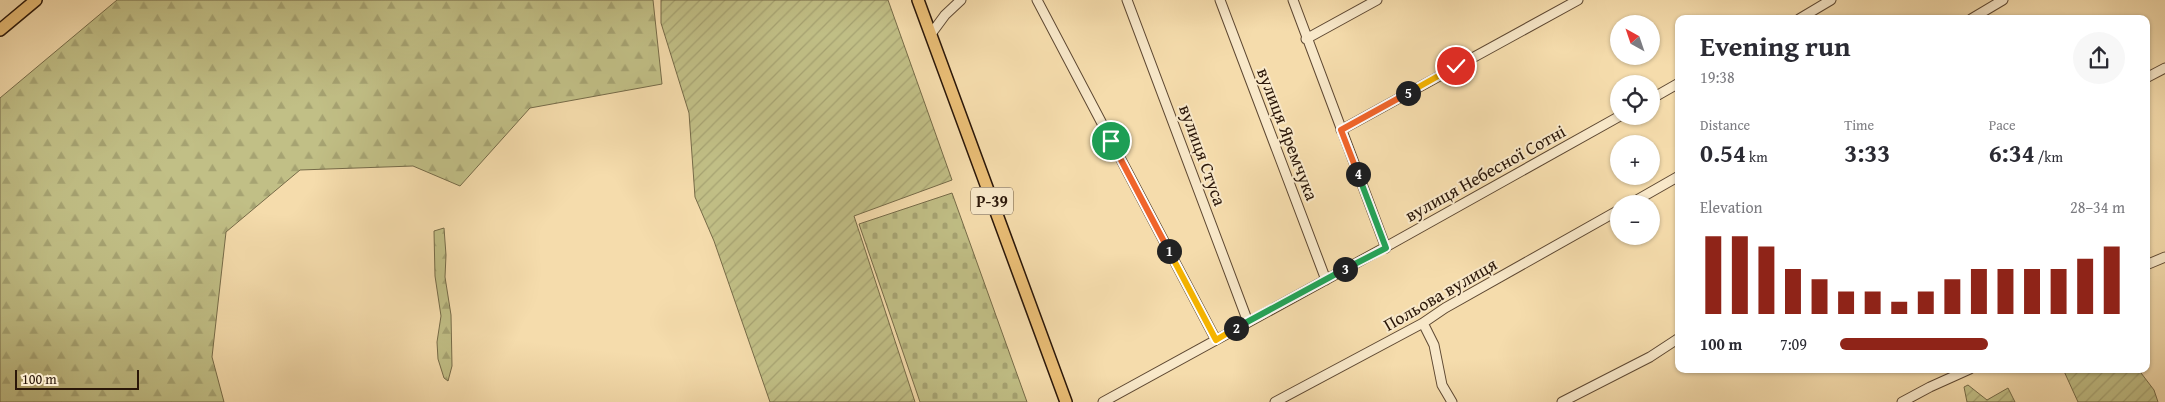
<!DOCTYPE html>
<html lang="en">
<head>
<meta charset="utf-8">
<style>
  :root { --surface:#fff; --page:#f7f7f7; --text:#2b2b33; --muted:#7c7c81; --accent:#8f2418 }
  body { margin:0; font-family:"Gentium Book Plus",serif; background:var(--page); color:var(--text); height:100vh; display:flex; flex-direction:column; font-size:19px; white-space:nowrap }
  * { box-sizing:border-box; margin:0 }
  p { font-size:16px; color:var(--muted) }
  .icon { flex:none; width:28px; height:28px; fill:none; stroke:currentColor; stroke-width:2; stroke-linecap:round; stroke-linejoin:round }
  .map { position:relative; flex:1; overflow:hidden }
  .sheet { position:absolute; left:1675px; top:15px; width:475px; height:358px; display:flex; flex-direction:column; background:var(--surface); border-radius:10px; box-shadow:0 1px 4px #0004 }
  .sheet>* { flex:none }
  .needle { width:32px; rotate:320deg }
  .fabs { position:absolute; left:1610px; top:15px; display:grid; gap:10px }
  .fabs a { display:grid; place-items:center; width:50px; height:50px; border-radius:50%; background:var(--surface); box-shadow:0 1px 4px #0004; font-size:25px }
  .scale { position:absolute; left:15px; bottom:12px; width:124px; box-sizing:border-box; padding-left:5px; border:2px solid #2b1709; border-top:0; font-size:14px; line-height:18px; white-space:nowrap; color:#2b1709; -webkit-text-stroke:4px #f8e8c9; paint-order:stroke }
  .pin { position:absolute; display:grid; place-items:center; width:42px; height:42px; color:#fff; margin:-21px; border:2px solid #fff; border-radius:50%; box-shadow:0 1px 5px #0007 }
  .km { position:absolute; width:25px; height:25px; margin:-12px; border-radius:50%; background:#222; color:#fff; font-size:14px; line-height:25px; text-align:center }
  .round { display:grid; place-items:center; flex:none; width:52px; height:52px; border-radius:26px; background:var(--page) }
  .head { display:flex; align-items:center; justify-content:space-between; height:85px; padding:0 25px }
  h1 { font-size:28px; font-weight:700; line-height:38px }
  .metrics { display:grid; grid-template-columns:repeat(3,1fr); gap:8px; height:85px; padding:5px 25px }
  .metrics div { display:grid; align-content:center }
  .metrics b { font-size:25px; font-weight:700 }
  .metrics small { font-size:14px; font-weight:400 }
  .metrics p { font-size:14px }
  .chart { height:140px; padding:10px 25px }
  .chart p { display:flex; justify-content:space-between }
  .chart svg { width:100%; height:90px; margin-top:5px; stroke:var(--accent); stroke-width:6 }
  ul { padding:0 25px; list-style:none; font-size:16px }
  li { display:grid; grid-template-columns:80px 60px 1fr; align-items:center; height:38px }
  li i { height:12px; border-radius:6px; background:var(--accent) }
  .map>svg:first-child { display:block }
</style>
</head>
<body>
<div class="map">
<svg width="2165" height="402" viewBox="0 0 2165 402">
  <defs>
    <pattern id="forest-firs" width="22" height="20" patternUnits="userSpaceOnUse" patternTransform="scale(1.25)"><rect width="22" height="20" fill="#c1bf86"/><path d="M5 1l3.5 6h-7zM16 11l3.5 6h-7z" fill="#a6a372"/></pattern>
    <pattern id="cemetery-stones" width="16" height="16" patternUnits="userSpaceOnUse" patternTransform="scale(1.25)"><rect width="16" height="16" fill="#c1bf86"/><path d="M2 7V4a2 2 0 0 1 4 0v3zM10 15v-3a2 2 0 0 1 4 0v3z" fill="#a6a372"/></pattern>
    <pattern id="garden-furrows" width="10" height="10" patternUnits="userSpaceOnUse" patternTransform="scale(1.25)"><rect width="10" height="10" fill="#c1bf86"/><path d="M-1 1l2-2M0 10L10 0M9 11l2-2" fill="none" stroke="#a6a372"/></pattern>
  </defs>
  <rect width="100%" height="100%" fill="#f5dcac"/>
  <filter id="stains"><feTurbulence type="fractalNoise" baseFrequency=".004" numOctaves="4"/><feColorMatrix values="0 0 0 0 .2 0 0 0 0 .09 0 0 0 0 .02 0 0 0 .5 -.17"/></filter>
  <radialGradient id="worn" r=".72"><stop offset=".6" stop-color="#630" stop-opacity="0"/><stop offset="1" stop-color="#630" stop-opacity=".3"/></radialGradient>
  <path fill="url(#forest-firs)" stroke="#766b48" d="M 117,0 L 653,0 L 662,84 L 530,108 L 460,186 L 413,166 L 300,170 L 226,232 L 212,357 L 224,402 L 0,402 L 0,98 Z
    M 444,228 L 446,255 L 445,277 L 451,315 L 452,366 L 448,381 L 444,378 L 438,359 L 437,342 L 441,316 L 435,276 L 434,231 Z"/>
  <path fill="url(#cemetery-stones)" stroke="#766b48" d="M 952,193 L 1027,402 L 920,402 L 859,224 Z"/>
  <path fill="url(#garden-furrows)" stroke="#766b48" d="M 661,0 L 888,0 L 952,180 L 854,216 L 915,402 L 770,402 L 714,241 L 695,197 L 689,113 L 661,23 Z
    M 2063,369 L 2138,369 L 2154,390 L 2158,402 L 2078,402 Z
    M 1968,385 L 1987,400 L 2008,388 L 2015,402 L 1967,402 L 1964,387 Z"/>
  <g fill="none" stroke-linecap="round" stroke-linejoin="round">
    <defs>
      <path id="minor" d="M 1037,0 L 1216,340
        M 1127,0 L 1248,322
        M 1220,0 L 1326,280
        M 1293,0 L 1386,248
        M 1799,19 L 1831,0
        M 1971,19 L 2003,0
        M 931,34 L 945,15 L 961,0
        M 1306,39 L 1377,0
        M 2146,78 L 2165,68
        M 1651,99 L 1679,83
        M 1341,130 L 1578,0
        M 1630,204 L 1679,176
        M 2146,265 L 2165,257
        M 1423,323 L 1434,345 L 1442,385 L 1452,402
        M 1103,402 L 1391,244 L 1620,116
        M 1275,402 L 1423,323 L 1445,308 L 1619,210
        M 1562,402 L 1650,357 L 1679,338
        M 1902,402 L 1930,387 L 1970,369"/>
      <path id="major" d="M 918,0 L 1066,402
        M 0,30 L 36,0"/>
    </defs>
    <use href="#minor" stroke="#5e4832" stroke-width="11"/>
    <use href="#major" stroke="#2b1709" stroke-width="14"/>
    <use href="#minor" stroke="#f8e8c9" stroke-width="9"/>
    <use href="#major" stroke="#eabe76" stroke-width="11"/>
  </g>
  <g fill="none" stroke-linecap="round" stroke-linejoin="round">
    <defs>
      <path id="split-1" d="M 1111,141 L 1169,251"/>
      <path id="split-2" d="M 1169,251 L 1216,340 L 1236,328"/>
      <path id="split-3" d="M 1236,328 L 1345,269"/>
      <path id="split-4" d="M 1345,269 L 1386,248 L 1358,174"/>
      <path id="split-5" d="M 1358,174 L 1341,130 L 1408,93"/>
      <path id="split-6" d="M 1408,93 L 1456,66"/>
    </defs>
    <use href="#split-1" stroke="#fff" stroke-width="10"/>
    <use href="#split-2" stroke="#fff" stroke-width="10"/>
    <use href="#split-3" stroke="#fff" stroke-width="10"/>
    <use href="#split-4" stroke="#fff" stroke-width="10"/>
    <use href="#split-5" stroke="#fff" stroke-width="10"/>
    <use href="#split-6" stroke="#fff" stroke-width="10"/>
    <use href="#split-1" stroke="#f0652b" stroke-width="6"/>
    <use href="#split-2" stroke="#f5b400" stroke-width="6"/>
    <use href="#split-3" stroke="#22a559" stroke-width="6"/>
    <use href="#split-4" stroke="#22a559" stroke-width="6"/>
    <use href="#split-5" stroke="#f0652b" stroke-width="6"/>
    <use href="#split-6" stroke="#f5b400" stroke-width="6"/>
  </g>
  <g text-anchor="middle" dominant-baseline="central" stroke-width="4" stroke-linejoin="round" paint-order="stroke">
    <rect fill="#f8e8c9" stroke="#685643" stroke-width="1" x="971" y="187.5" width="42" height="27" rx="4"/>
    <g font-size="16" font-weight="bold" fill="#2b1709">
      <text x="992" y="201">Р-39</text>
    </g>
    <g font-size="18" fill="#2b1709" stroke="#f8e8c9">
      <text transform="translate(1288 134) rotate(69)">вулиця Яремчука</text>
      <text transform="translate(1203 155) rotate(70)">вулиця Стуса</text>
      <text transform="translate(1485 173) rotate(-29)">вулиця Небесної Сотні</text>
      <text transform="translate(1440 294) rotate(-30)">Польова вулиця</text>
    </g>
  </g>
  <rect width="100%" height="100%" filter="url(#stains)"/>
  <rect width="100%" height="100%" fill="url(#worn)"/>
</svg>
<div class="fabs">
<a><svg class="needle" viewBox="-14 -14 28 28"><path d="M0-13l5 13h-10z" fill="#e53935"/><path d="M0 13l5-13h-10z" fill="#7c7c81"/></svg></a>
<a><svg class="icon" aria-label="locate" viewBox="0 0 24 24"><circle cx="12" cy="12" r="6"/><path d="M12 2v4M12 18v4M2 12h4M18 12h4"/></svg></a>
<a>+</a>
<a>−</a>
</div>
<div class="scale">100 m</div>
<div class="pin" style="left:1111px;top:141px;background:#1e9e55"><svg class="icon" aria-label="arrive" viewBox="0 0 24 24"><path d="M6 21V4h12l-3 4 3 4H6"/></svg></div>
<div class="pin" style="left:1456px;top:66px;background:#d93025"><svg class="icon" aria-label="check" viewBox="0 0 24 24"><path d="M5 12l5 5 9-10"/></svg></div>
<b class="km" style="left:1169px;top:251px">1</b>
<b class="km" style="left:1236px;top:328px">2</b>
<b class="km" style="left:1345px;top:269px">3</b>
<b class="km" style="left:1358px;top:174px">4</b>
<b class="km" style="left:1408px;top:93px">5</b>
<section class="sheet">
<div class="head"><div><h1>Evening run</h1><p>19:38</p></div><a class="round"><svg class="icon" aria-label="share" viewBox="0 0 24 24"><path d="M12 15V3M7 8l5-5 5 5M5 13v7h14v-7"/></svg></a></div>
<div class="metrics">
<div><p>Distance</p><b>0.54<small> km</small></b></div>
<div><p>Time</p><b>3:33</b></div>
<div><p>Pace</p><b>6:34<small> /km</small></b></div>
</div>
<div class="chart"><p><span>Elevation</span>28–34 m</p>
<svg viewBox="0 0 160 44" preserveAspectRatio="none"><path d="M5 44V6M15 44V6M25 44V11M35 44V22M45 44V27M55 44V33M65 44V33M75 44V38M85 44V33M95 44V27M105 44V22M115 44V22M125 44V22M135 44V22M145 44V17M155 44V11"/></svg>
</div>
<ul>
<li><b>100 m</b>7:09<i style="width:52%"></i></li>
</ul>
</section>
</div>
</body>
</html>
